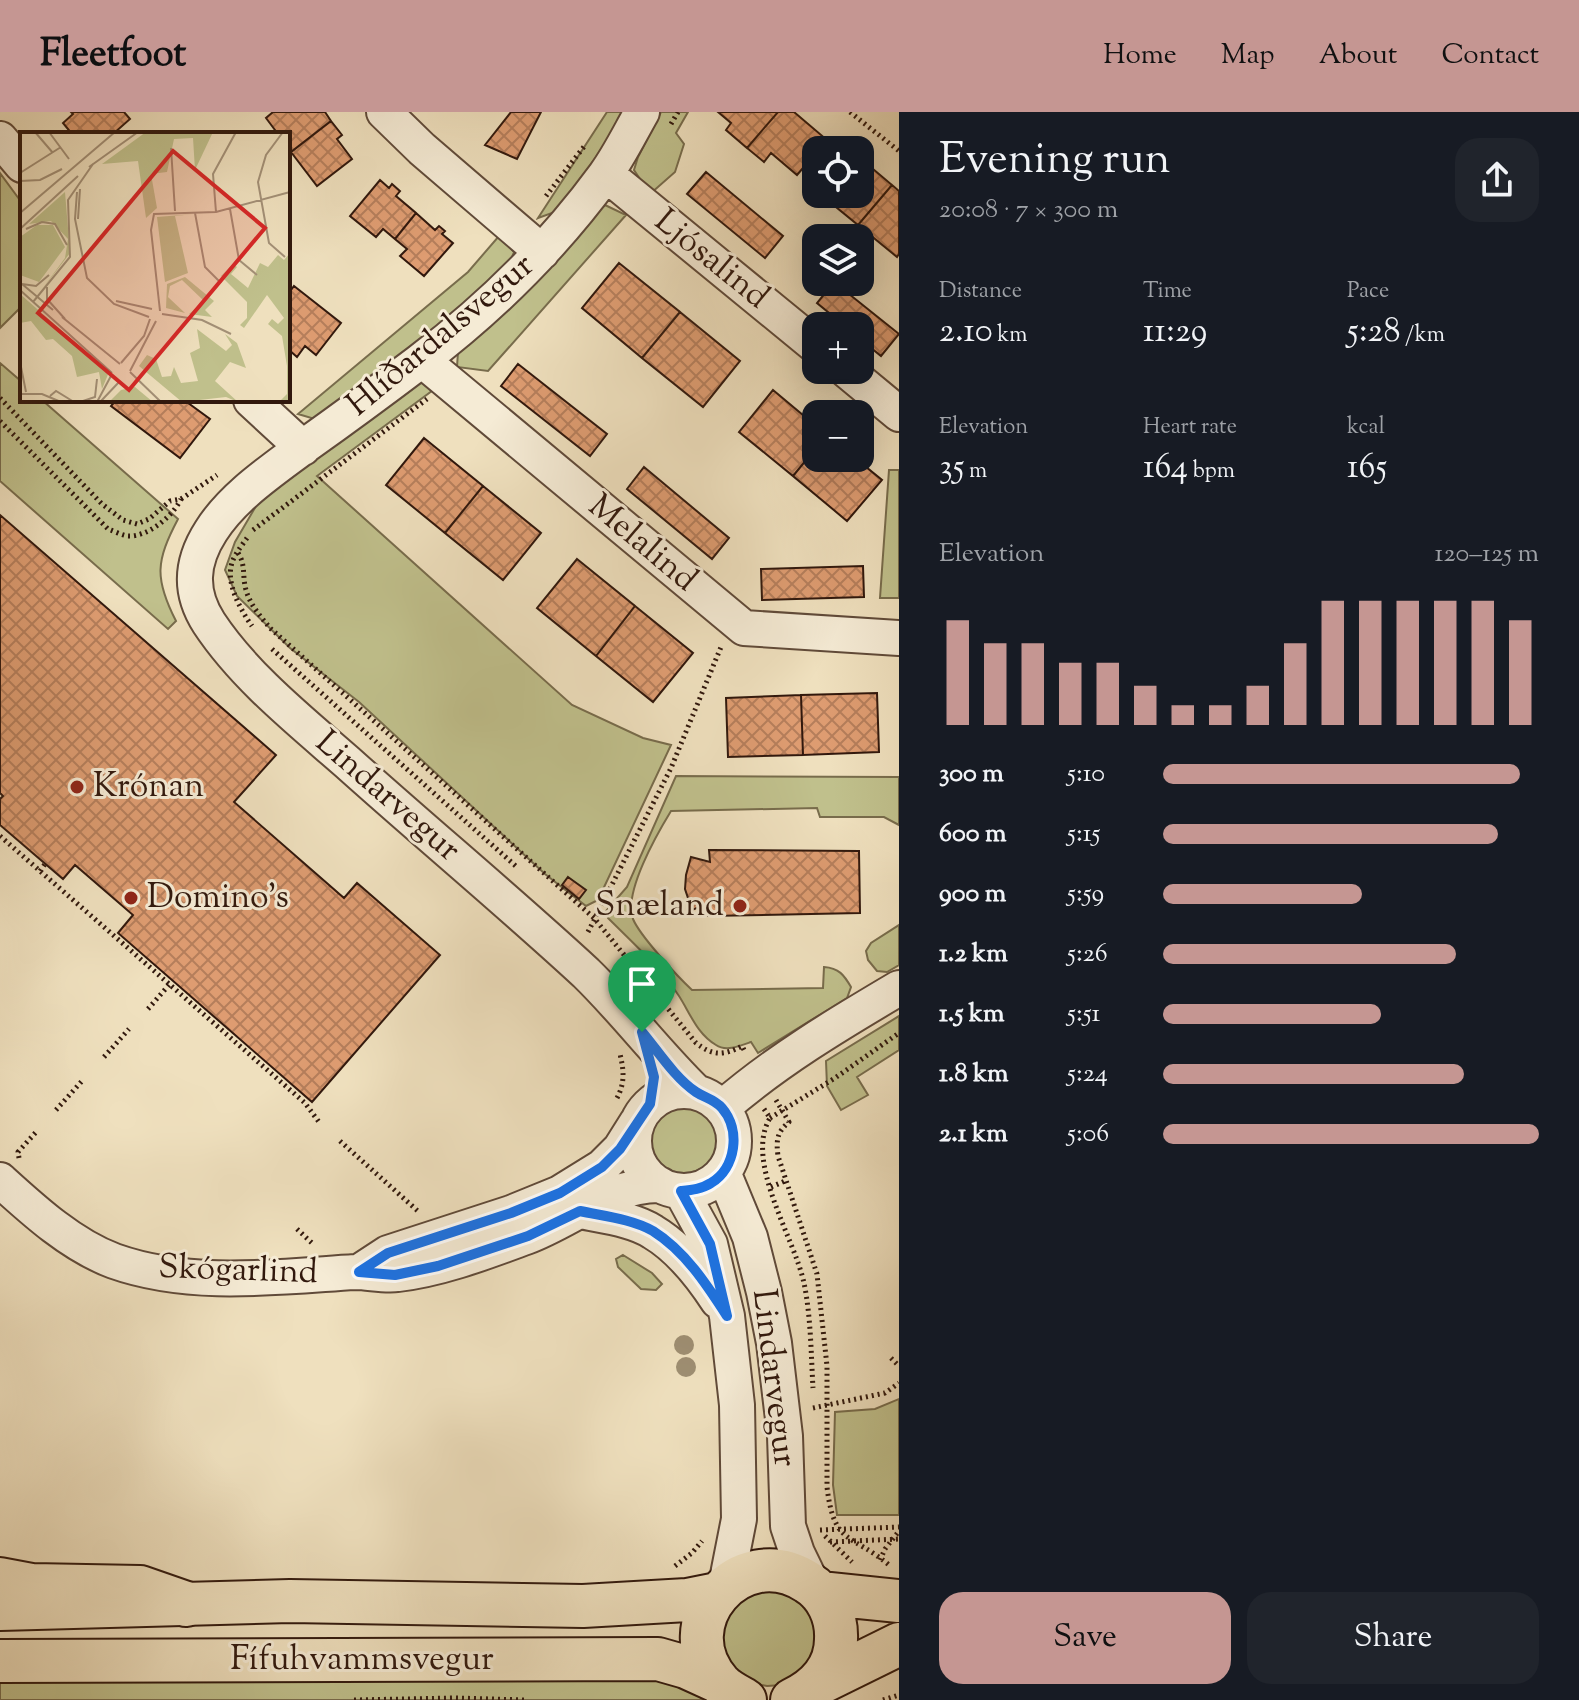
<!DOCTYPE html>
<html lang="en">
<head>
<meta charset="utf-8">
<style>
  :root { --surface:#171b24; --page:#20242c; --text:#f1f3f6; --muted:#9ea1a6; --accent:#c59692 }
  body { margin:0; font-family:"Sorts Mill Goudy",serif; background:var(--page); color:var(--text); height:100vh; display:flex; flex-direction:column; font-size:30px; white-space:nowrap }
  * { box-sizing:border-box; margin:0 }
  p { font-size:26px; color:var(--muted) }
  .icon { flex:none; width:44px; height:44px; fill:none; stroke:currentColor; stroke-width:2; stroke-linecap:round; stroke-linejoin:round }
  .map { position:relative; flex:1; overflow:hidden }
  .details { display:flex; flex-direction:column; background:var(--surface); width:680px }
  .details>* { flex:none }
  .tools { position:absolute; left:802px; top:24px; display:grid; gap:16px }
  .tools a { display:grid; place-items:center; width:72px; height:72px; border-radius:16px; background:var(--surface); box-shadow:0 8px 32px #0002; font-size:40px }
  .pin { position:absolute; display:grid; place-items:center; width:68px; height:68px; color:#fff; margin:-82px -34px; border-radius:50% 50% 50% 0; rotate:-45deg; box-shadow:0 0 8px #0007 }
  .pin .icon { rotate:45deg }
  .round { display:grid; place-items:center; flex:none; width:84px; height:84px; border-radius:24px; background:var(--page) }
  .head { display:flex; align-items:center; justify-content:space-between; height:136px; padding:0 40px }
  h1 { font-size:44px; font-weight:600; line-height:60px }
  .stats { display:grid; grid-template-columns:repeat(3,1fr); gap:12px; height:136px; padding:8px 40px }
  .stats div { display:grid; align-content:center }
  .stats b { font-size:34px; font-weight:600 }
  .stats small { font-size:22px; font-weight:400 }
  .stats p { font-size:22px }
  .chart { height:224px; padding:16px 40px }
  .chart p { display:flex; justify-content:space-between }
  .chart svg { width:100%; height:144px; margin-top:8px; stroke:var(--accent); stroke-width:6 }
  .action { display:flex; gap:16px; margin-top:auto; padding:16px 40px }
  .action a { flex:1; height:92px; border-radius:24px; background:var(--accent); color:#111; font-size:32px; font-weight:600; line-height:92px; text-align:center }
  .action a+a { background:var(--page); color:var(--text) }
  ul { padding:0 40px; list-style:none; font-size:26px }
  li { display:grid; grid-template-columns:128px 96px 1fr; align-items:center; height:60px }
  li i { height:20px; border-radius:10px; background:var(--accent) }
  header { display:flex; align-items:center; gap:48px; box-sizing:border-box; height:112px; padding:0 40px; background:var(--accent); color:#111 }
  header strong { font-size:38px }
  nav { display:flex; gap:44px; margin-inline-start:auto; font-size:28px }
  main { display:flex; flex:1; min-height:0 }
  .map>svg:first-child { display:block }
</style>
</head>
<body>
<header>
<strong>Fleetfoot</strong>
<nav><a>Home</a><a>Map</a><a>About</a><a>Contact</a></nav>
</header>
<main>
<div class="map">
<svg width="899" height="1588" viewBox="0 0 899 1588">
  <defs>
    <pattern id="building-cross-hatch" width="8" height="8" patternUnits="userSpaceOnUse" patternTransform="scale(2)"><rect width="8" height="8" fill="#de9c71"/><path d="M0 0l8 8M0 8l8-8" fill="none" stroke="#b57e5b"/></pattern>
  </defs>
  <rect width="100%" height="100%" fill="#efe0be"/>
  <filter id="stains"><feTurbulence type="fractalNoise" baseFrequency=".0025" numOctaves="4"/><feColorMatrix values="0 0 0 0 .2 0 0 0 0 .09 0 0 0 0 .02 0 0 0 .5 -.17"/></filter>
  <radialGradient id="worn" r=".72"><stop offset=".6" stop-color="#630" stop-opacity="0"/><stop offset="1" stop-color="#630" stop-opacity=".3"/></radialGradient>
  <path fill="#c0c08c" stroke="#786c4c" stroke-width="2" d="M 607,0 L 626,0 L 574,78 L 555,100 L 538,106 Z
    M 661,0 L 688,0 L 676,21 L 684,32 L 675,60 L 650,82 L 634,58 L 638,45 Z
    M 0,61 L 22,91 L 22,194 L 0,216 Z
    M 605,93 L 626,103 L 488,259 L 457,255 L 458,240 Z
    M 499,124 L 514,140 L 510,150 L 437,223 L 318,308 L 298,302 L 468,160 Z
    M 0,251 L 22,270 L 22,288 L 42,288 L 178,407 C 156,449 154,466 176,509 L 168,517 L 0,369 Z
    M 423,262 L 448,267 L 317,364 L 572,593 L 643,626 L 671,633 L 598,788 L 586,794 L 545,762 L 359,590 L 290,536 L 237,484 L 225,458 L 235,430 L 266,377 Z
    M 889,358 L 899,358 L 899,486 L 880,486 Z
    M 676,664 L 899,665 L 899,713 L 884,705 L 820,705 L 817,696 L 671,699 C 657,722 623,781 633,807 C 640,824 678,865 692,878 L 823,876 L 824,855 C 839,856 844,863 851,875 L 847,886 L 758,941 L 751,930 C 740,934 726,940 716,933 C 697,922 690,901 679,884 C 660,855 632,830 608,806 L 606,799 L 627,775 Z
    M 899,813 L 899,853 L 887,860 L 877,859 L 868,848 L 866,839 L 871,831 Z
    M 899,904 L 899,938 L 857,965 L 868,983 L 841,998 L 827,974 L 826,949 Z
    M650 1027a34 34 0 1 1 68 0a34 34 0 1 1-68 0Z
    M 623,1143 L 652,1161 L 662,1172 L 656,1178 L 641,1177 L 618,1155 L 616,1147 Z
    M 899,1287 L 899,1403 L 837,1403 L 833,1373 L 835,1300 L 875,1297 Z
    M 782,1477 L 809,1495 L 819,1527 L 808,1556 L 782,1573 L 767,1574 L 752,1571 L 738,1563 L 721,1537 L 724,1504 L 748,1480 Z
    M 620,1562 C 648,1566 683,1566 703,1588 L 0,1588 L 0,1564 Z"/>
  <path fill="url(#building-cross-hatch)" stroke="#31180d" stroke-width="2" d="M 71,0 L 124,0 L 130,7 L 113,22 L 72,22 L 63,11 L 73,2 Z
    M 273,0 L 325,0 L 331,9 L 291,40 L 288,36 L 288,22 L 278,22 L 266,6 Z
    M 511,0 L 541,0 L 517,47 L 485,33 Z
    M 718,0 L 778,0 L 747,36 L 726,18 L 731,11 Z
    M 778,0 L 794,0 L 827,28 L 797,63 L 771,41 L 764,50 L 747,36 Z
    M 331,9 L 342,23 L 337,27 L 352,47 L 317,74 L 291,40 Z
    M 860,46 L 892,73 L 858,113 L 820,82 L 860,82 Z
    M 706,60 L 783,124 L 765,146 L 687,82 Z
    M 380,68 L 389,76 L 392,72 L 400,79 L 396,84 L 416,101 L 395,127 L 383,117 L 376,125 L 350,104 Z
    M 892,73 L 899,79 L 899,142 L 897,145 L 858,113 Z
    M 416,101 L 435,118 L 439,114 L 445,119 L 442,122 L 453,131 L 424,164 L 400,144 L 407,137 L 395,127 Z
    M 619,151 L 680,200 L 642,246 L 582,196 Z
    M 834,170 L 899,222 L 881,244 L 860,227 L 860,214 L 845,214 L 817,191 Z
    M 294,174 L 341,211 L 316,243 L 305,234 L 297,245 L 288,237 L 288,182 Z
    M 680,200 L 740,249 L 703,295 L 642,246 Z
    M 518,252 L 607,322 L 590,344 L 501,274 Z
    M 773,278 L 816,314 L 816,336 L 793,364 L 739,320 Z
    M 116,288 L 184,288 L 210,307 L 180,346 L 111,294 Z
    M 424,326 L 483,374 L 445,421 L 386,373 Z
    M 816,336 L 816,346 L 855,346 L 882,368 L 847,409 L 793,364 Z
    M 644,355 L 729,426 L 712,447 L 627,377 Z
    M 483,374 L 541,421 L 503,468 L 445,421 Z
    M 0,403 L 276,643 L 234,690 L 344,786 L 357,771 L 440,843 L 312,990 L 118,821 L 133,803 L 75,753 L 63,767 L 0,713 L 0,687 L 3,684 L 0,681 Z
    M 577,447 L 635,494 L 596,544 L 537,496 Z
    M 863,454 L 864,485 L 762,488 L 761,457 Z
    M 635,494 L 693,541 L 653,590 L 596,544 Z
    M 877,581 L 879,640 L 803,643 L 801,583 Z
    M 801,583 L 803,643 L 728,645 L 726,586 Z
    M 709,738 L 859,739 L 860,801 L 708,804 L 709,791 L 692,798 L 685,777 L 686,763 L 691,745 L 710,750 Z
    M 568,765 L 586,778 L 579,787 L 562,773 Z"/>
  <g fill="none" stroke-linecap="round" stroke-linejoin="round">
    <defs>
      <path id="minor" d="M 384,0 L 422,37 L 542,140
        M 642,0 C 630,21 619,44 605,63 C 553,134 489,197 419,250 C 382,278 344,306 306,333 C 273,358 233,384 211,419 C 191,450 189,480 209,511 C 244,564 299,608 347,650 C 426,721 508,789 586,861 C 625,899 657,942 696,980
        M 0,27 L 22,53
        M 606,62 L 816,234
        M 422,248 L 744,516 L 899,526
        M 846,258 L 899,302
        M 251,288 L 303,336
        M634 1029a50 50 0 1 1 100 0a50 50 0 1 1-100 0Z
        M 722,996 C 776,949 838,912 899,876
        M 723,1060 L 750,1125 L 764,1180 L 774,1231 L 785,1324 L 788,1414 L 797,1441 L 813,1474
        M 0,1068 C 33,1098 71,1133 114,1149 C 190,1176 276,1165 355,1160 C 369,1160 384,1164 398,1162 C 441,1157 485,1140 526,1125 C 572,1108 610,1072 661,1073
        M 681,1079 L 710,1132 L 727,1204 L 737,1293 L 739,1407 L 726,1473
        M 580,1099 C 603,1104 633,1107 653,1120 C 680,1136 701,1163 718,1189
        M 359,1160 L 388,1141 L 511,1101 L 560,1081 L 602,1055 L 620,1037 L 637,1010"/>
      <path id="major" d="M 820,1481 L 899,1489
        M 0,1497 L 290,1489 L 583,1494 L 687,1488 L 717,1482
        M 0,1549 L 658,1547 L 686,1555 L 719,1570
        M 818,1572 L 899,1532
        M 745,1588 C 736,1583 726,1578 720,1571 C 667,1512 740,1427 807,1470 C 827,1482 837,1505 836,1527 C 836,1556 817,1576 792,1588"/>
      <path id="highway" d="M 0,1468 L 32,1474 L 140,1476 L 186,1492"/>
    </defs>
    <use href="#minor" stroke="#604a39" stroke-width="38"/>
    <use href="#major" stroke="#31180d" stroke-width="46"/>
    <use href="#highway" stroke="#31180d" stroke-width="48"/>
    <path stroke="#31180d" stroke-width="5" stroke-dasharray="2 4" stroke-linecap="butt" d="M 850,0 L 899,39
      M 671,12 L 678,0
      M 546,84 L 586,32
      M 0,286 L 102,392 L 123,408 L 137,412 L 149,407 L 170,389 L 181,387 L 217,363
      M 0,309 L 108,417 C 114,419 121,423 128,424 C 148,425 173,404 181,387
      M 253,418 L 427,287
      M 247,426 C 242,433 236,441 233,448 C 224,469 240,497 252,514
      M 238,441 C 246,453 242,464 246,478 C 250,493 261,505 270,516 L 594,806 L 696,931 C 713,944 723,944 742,934 L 745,940
      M 272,537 L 518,756
      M 0,724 L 305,991 L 319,1010
      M 40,759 L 45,752
      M 588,820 L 671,656 L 721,535
      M 148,897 L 169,873
      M 104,945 L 129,917
      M 617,986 C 625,971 624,959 620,942
      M 776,988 L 789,1010 C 777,1020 776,1028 778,1044 L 817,1162 L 827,1254 L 827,1375 C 834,1434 851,1421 889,1453
      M 764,997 L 770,1006 C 744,1049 794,1125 804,1171 C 811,1205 811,1242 813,1276
      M 56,998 L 82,969
      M 770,1006 L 835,966 L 899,921
      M 340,1029 L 420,1101
      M 19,1046 L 18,1040 L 37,1019
      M 771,1075 L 785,1069
      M 297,1117 L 313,1132
      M 891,1246 L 899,1254
      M 813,1296 L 885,1281 L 899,1271
      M 820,1418 L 899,1415
      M 825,1424 L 852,1450
      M 830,1430 L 899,1427
      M 880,1448 L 885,1437 L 899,1419
      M 675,1454 L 692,1441 L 702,1429
      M 354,1588 L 455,1586 L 526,1588
      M 883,1588 L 899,1583"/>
    <use href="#minor" stroke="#f5ebd5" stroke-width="34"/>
    <use href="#major" stroke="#efe0be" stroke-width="42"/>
    <use href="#highway" stroke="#efe0be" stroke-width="44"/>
  </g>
  <g fill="#9e8e72">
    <circle cx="684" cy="1233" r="10"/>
    <circle cx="686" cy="1255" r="10"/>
  </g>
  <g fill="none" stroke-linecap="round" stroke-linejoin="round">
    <defs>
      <path id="route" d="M 642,920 C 658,939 675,966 696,980 C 705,986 714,987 722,996 C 741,1018 736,1056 711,1071 C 702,1077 691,1078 681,1079 L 710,1132 L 727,1204 C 707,1173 685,1139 653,1119 C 632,1107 603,1104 580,1099 L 528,1124 L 438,1154 L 395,1163 L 359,1160 L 388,1141 L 511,1101 L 560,1081 L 602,1055 L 620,1037 L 650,992 L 654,965 Z"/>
    </defs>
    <use href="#route" stroke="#fff" stroke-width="16"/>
    <use href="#route" stroke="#1a73e8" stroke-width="10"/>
  </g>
  <g fill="#8f2418" stroke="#f5ebd5" stroke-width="3">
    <circle cx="77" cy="675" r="8"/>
    <circle cx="131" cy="786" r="8"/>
    <circle cx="740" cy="794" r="8"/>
  </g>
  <g text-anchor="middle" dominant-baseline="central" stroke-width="6" stroke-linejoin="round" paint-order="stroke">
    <g font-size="34" fill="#31180d" stroke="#f5ebd5">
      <text transform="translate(711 148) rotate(39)">Ljósalind</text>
      <text transform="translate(441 224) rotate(-40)">Hlíðardalsvegur</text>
      <text transform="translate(642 432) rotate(40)">Melalind</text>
      <text transform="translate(387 685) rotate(41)">Lindarvegur</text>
      <text transform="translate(238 1159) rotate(2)">Skógarlind</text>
      <text transform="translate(773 1266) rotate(83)">Lindarvegur</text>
      <text x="362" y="1548">Fífuhvammsvegur</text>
    </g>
    <g font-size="34" fill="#31180d" stroke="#f5ebd5" text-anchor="start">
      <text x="93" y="675">Krónan</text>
      <text x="147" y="786">Domino's</text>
      <text x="724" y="794" text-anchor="end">Snæland</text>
    </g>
  </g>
  <g transform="translate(20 20)">
    <rect width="270" height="270" fill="#efe0be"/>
    <path d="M 126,0 L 193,0 L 175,38 L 173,6 L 154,7 L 147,40 L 131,42 L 137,76 L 126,86 L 118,29 L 82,32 ZM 45,60 L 50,121 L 20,160 L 45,126 L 48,107 L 31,89 L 9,92 ZM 174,82 L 155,84 L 168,141 L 145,150 L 137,85 ZM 17,93 L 33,93 L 45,115 L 19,150 L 0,143 L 0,105 ZM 270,121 L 270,270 L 259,270 L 267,262 L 267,234 L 262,204 L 248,192 L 252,187 L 258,192 L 264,186 L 247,163 L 224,196 L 220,193 L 227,186 L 227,170 L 201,144 L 213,132 L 217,135 L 211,142 L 228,156 L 240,131 L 248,135 L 258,123 L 264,128 ZM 165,145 L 194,169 L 185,178 L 192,185 L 169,182 L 184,169 L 162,148 L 150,154 L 148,165 L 165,181 L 146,176 L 147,152 ZM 0,162 L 89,240 L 82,257 L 79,240 L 57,245 L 52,224 L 33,207 L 26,208 L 11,189 L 0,191 ZM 177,197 L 206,219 L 212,213 L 205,202 L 217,211 L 226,236 L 210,230 L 195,249 L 218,270 L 206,265 L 162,270 L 119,234 L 127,223 L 136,227 L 142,245 L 151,244 L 154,235 L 161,251 L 178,249 L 170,221 L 180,216 ZM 115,255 L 133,270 L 89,270 L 101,258 Z" fill="#c0c08c"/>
    <path fill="none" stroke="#a39077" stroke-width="2" d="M 15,0 L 33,21M 29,0 L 49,27M 263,0 L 246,23 L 238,50 L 249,111 L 265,125M 151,16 L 155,79M 69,35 L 118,0M 0,41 L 41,15M 0,49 L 20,48 L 42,37M 57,60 L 55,87 L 67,146 L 94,172 L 129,185M 210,77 L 219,128 L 237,143M 196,80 L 193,42 L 216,0M 0,81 L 95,0M 175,81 L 185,135 L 201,151M 58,87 L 60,57M 0,97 L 58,44M 6,97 L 22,90 L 35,92 L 47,113M 2,152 L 33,178M 2,152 L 16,154 L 29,143M 27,155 L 27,167 L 45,187M 0,158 L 92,241M 96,169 L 132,177M 13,170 L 50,125 L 48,68 L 73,32M 140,179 L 131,98 L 134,82 L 196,80 L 270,60M 142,182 L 182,188 L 211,202M 42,185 L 100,232M 0,230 L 6,260M 101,231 L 124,204 L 130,187M 110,239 L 136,189M 110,240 L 141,270M 0,262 L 22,262 L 41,270M 30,264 L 36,259 L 54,270M 81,269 L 100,249M 60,270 L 75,265 L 77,247M 77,270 L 92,242"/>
    <path fill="#d62828" fill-opacity="0.15" stroke="#d62828" stroke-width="4" d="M 153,19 L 245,96 L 109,258 L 18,181 Z"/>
    <rect width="270" height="270" fill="none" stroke="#31180d" stroke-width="4"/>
  </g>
  <rect width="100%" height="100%" filter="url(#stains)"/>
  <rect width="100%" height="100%" fill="url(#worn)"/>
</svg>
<div class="tools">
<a><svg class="icon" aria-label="locate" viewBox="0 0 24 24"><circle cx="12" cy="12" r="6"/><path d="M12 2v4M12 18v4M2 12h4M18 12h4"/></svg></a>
<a><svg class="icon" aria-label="layers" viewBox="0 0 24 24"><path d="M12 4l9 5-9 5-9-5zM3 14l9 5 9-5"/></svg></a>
<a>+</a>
<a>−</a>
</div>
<div class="pin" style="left:642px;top:920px;background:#1e9e55"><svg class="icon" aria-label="arrive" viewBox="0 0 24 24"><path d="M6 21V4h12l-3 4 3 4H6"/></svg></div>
</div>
<section class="details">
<div class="head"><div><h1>Evening run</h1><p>20:08 · 7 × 300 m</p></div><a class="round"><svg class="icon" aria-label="share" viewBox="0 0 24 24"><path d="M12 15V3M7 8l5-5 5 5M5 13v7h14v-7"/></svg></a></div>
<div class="stats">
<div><p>Distance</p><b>2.10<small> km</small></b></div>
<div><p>Time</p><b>11:29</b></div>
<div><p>Pace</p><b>5:28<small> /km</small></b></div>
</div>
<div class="stats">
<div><p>Elevation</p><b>35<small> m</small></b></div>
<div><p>Heart rate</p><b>164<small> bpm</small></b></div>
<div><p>kcal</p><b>165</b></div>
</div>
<div class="chart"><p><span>Elevation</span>120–125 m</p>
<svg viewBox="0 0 160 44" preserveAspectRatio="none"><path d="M5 44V12M15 44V19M25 44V19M35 44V25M45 44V25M55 44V32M65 44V38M75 44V38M85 44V32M95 44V19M105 44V6M115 44V6M125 44V6M135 44V6M145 44V6M155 44V12"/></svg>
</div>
<ul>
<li><b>300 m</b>5:10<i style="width:95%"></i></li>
<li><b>600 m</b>5:15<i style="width:89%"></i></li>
<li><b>900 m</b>5:59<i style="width:53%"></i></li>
<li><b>1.2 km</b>5:26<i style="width:78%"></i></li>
<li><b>1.5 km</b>5:51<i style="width:58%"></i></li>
<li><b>1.8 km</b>5:24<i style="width:80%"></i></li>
<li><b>2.1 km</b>5:06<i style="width:100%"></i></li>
</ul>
<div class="action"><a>Save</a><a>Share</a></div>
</section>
</main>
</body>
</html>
